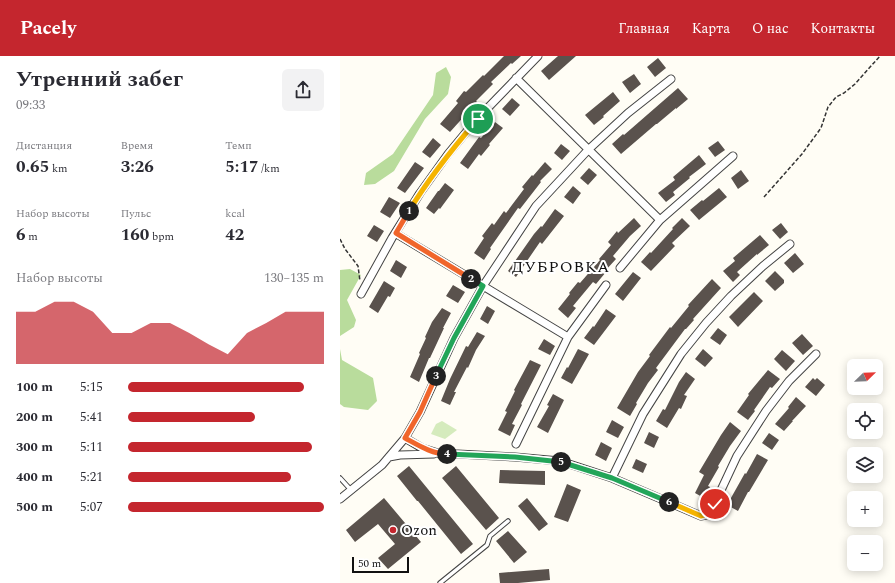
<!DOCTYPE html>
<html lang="ru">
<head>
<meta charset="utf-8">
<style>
  :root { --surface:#fff; --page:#f2f2f3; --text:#2b2b33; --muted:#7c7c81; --accent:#c4262e }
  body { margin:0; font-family:Spectral,serif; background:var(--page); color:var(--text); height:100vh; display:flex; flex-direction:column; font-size:15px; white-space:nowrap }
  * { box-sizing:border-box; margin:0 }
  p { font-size:13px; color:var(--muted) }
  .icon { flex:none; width:22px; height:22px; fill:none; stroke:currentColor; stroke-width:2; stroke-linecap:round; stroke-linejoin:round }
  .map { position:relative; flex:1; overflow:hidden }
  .details { display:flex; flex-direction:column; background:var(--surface); width:340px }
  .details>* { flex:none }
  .needle { width:26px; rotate:67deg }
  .fabs { position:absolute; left:507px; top:303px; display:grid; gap:8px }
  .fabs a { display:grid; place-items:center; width:36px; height:36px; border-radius:6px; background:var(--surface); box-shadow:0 2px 10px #0003; font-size:20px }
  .scale { position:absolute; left:12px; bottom:10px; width:57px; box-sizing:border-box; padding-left:4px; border:2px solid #111; border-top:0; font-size:11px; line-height:14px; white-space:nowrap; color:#111; -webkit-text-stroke:3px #fff; paint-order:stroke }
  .pin { position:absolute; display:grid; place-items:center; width:34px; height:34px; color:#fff; margin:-17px; border:2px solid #fff; border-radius:50%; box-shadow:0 1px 4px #0007 }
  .km { position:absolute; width:20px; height:20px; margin:-10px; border-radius:50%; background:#222; color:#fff; font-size:11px; line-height:20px; text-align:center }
  .round { display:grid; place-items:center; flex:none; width:42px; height:42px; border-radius:6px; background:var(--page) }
  .overview { display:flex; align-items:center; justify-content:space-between; height:68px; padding:0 16px }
  h1 { font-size:22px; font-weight:700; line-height:30px }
  .figures { display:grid; grid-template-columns:repeat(3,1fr); gap:6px; height:68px; padding:4px 16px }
  .figures div { display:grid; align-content:center }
  .figures b { font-size:17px; font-weight:700 }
  .figures small { font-size:11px; font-weight:400 }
  .figures p { font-size:11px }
  .chart { height:112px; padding:8px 16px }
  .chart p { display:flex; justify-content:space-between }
  .chart svg { width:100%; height:72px; margin-top:4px; fill:var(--accent); opacity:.7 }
  ul { padding:0 16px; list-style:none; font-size:13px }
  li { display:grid; grid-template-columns:64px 48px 1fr; align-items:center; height:30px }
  li i { height:10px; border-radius:5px; background:var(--accent) }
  header { display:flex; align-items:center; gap:24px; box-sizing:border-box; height:56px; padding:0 20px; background:var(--accent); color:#fff }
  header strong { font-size:19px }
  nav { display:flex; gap:22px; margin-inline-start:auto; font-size:14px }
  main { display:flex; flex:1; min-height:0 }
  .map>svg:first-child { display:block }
</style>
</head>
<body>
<header>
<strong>Pacely</strong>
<nav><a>Главная</a><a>Карта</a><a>О нас</a><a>Контакты</a></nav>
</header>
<main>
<section class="details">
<div class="overview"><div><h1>Утренний забег</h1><p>09:33</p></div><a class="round"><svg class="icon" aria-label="share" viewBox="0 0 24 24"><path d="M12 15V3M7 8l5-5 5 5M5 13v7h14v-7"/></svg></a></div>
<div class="figures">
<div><p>Дистанция</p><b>0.65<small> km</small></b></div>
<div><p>Время</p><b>3:26</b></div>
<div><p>Темп</p><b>5:17<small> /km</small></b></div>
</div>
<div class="figures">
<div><p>Набор высоты</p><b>6<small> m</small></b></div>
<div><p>Пульс</p><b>160<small> bpm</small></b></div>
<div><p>kcal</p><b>42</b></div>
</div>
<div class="chart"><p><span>Набор высоты</span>130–135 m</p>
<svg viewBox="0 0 160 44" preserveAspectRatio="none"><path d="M0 44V12L10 12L20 6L30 6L40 12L50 25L60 25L70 19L80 19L90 25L100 32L110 38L120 25L130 19L140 12L150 12L160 12V44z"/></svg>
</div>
<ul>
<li><b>100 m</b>5:15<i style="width:90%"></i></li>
<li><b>200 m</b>5:41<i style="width:65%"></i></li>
<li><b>300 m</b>5:11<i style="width:94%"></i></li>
<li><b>400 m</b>5:21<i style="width:83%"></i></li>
<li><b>500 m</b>5:07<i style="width:100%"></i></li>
</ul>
</section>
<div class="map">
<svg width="555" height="527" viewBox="0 0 555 527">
  <rect width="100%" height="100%" fill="#fffdf5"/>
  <path fill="#d5ebbd" d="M 102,365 L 117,374 L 105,383 L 91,378 L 96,368 Z"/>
  <path fill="#b9dc9c" d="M 106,11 L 111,21 L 108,38 L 85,63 L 54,115 L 35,128 L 24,129 L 26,117 L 53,98 L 93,39 L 96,17 Z
    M 10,213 L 21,219 L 7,244 L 16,264 L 14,271 L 0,280 L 0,214 Z
    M 0,293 L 2,304 L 33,322 L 37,345 L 28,354 L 4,351 L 0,348 Z"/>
  <path fill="#5a524d" d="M 164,0 L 181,0 L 172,8 L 171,7 L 151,26 L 153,28 L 136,45 L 137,46 L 110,76 L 100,68 L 118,47 L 116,45 L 124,35 L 126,36 L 143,19 L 144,20 Z
    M 218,0 L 236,0 L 209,24 L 201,15 Z
    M 318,2 L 326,12 L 315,21 L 307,11 Z
    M 294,18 L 301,28 L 290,37 L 282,26 Z
    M 338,32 L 348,43 L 336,53 L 336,52 L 317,68 L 316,68 L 281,98 L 272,88 L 283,78 L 284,79 Z
    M 273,36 L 280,45 L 263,60 L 264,61 L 254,69 L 245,59 Z
    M 172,42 L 180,49 L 170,60 L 162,53 Z
    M 155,66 L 163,72 L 149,88 L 150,89 L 141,100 L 139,98 L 128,113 L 120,107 L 139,81 L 141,82 Z
    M 93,82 L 101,89 L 90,102 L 82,96 Z
    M 378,85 L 385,94 L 375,101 L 368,92 Z
    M 221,88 L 230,95 L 222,104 L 214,97 Z
    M 359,99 L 366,108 L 349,121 L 350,122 L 333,136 L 335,139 L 326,146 L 318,137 L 335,124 L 333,121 Z
    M 75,106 L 84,112 L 65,137 L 57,132 Z
    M 205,106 L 212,113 L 200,125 L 201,126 L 180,153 L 178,152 L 150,192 L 151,193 L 144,204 L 134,197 L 144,182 L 142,180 L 152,167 L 154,169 L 164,155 L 166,157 L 184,133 L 182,131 L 192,119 L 193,120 Z
    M 249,112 L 257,119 L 248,129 L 240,122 Z
    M 401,114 L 409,125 L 398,133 L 391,122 Z
    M 105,127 L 114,134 L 100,153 L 99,152 L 94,158 L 86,152 L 98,135 L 99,135 Z
    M 233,130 L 241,137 L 233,148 L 224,141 Z
    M 379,132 L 387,141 L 359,164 L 350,154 L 362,144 L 363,145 Z
    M 49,141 L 60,147 L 50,162 L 40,156 Z
    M 215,153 L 224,160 L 202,188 L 200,186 L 176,221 L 168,215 L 194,178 L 201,170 L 202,171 Z
    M 294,162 L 301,170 L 290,180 L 273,200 L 276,203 L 265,215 L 266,216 L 256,228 L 253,226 L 233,250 L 236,252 L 228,262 L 218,253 L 230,238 L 229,237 L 238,226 L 240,227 L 260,204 L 259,203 L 271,189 L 268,186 L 277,175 L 278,177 Z
    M 342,162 L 350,170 L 332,187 L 335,190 L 311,215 L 301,206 L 310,196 L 311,197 L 333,173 L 332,172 Z
    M 441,167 L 448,176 L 440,183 L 432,174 Z
    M 34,169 L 44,175 L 37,186 L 27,180 Z
    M 420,179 L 429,189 L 417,199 L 417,198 L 397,216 L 400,219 L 393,226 L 383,215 L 395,205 L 393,202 Z
    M 455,197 L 464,208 L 453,217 L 444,207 Z
    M 56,204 L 67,211 L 61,222 L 50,215 Z
    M 435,215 L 444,224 L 444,227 L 435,235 L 425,225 Z
    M 293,216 L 301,222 L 283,245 L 275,238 Z
    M 372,223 L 381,232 L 353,263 L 354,264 L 346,273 L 345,273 L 316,312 L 318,314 L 308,327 L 296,347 L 297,348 L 290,360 L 277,352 L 298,316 L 310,300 L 309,299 L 330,271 L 331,272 L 349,250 L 348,249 Z
    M 44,225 L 55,232 L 50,241 L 48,240 L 38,257 L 29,251 Z
    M 113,229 L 125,236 L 118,247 L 106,240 Z
    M 414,236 L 423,245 L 398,271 L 389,261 Z
    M 147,250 L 155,255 L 148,268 L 140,263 Z
    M 102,252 L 111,257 L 103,272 L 104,272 L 90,302 L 89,302 L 79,326 L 70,321 L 80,298 L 79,297 L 86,282 L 85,281 L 92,266 Z
    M 266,253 L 276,260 L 254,289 L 244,282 L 253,270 L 254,271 Z
    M 378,272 L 387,279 L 380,289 L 370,282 Z
    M 137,276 L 145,280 L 136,294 L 128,312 L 127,311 L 114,336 L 116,336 L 110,349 L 101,345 L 110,323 L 126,290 L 128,291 Z
    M 462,278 L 473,290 L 463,299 L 452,287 Z
    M 204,283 L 215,290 L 210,299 L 198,293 Z
    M 238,293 L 249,298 L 232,328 L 221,322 L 227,311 L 228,312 Z
    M 363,293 L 373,302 L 365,311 L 355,303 Z
    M 442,294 L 455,305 L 446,315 L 434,303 Z
    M 190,304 L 201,309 L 181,348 L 182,349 L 172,368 L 175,369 L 170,380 L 158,374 L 167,356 L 165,355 L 175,335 L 174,334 Z
    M 428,314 L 440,323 L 432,332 L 430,331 L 414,354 L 415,355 L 408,364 L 397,356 L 409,339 L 408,338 Z
    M 346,316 L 355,323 L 344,339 L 347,340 L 341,353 L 339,352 L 327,372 L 316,365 L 323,353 L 325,354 L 339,326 Z
    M 473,322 L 475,324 L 477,322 L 485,329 L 476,340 L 465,331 Z
    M 213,338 L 224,344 L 208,377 L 197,371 L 209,350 L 207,349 Z
    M 456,341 L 466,350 L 452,365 L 453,365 L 444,375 L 435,368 L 449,352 L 448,351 Z
    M 272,364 L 284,371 L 278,382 L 266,376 Z
    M 390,366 L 401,375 L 390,390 L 378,410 L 379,411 L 368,430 L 370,431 L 364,442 L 355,437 L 364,419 L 359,416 L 381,379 Z
    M 309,376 L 319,381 L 314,392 L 304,387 Z
    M 429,377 L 439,384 L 432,394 L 422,387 Z
    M 261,386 L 272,392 L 266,405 L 255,399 Z
    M 417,398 L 428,404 L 409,436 L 408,436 L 398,455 L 387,449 L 405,417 L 406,418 Z
    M 296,403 L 307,408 L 303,417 L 292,412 Z
    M 69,410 L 133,488 L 121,498 L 78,445 L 77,445 L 57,420 Z
    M 116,410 L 159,462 L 146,474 L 102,422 Z
    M 160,414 L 205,415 L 205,429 L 159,427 Z
    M 227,428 L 241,434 L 228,466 L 214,461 Z
    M 44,442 L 81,486 L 48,513 L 38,502 L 55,488 L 38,468 L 15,486 L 6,474 Z
    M 187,442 L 208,468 L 199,475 L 178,450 Z
    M 168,475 L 187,496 L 174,507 L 156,485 Z
    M 209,513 L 210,524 L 178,527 L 160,527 L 159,517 Z"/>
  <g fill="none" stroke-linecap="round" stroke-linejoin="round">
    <defs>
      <path id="lane" d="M 0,422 L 11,434
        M 100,527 L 147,489 L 150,480 L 168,465"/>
      <path id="street" d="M 176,22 L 320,164
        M 55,177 L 228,281
        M 280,212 L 320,164 L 393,100
        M 21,238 L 52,182 L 80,137 L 108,98 L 137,63 L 198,0
        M 65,382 L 82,392 L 101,398 L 118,398 L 175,401 L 220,405 L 272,422 L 303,358 L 341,298 L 366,267 L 391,240 L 423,210 L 450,188
        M 176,388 L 228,281 L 266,229
        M 49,401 L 60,399 L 94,398
        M 272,422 L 361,460 L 366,459 L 370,456 L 375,447 L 397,400 L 426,355 L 449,325 L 476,298
        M 0,443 L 42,409 L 65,382 L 80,356 L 114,282 L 143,230 L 196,150 L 248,94 L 288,57 L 331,23"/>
    </defs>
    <use href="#lane" stroke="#444" stroke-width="5.5"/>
    <use href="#street" stroke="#444" stroke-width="9"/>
    <path stroke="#333" stroke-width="1.5" stroke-dasharray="4 2" stroke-linecap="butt" d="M 424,141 L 462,98 L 481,72 L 488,51 L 496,41 L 504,37 L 515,28 L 540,0
      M 0,183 L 5,193 L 18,210 L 20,225"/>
    <use href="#lane" stroke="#fff" stroke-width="3.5"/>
    <use href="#street" stroke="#fff" stroke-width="7"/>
  </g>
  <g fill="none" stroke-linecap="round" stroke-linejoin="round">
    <defs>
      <path id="split-1" d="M 69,155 C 89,122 113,92 138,63"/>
      <path id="split-2" d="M 69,155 L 56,177 L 131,223"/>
      <path id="split-3" d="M 96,320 L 114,282 L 143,230 L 131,223"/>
      <path id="split-4" d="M 96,320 L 80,356 L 65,382 C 78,389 92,398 107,398"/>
      <path id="split-5" d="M 107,398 L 175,401 L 221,406"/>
      <path id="split-6" d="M 221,406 L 272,422 L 329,446"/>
      <path id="split-7" d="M 329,446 L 361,460 C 369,459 371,454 375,448"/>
    </defs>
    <use href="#split-1" stroke="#fff" stroke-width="8"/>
    <use href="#split-2" stroke="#fff" stroke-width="8"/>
    <use href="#split-3" stroke="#fff" stroke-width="8"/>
    <use href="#split-4" stroke="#fff" stroke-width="8"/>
    <use href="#split-5" stroke="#fff" stroke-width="8"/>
    <use href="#split-6" stroke="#fff" stroke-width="8"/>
    <use href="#split-7" stroke="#fff" stroke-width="8"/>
    <use href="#split-1" stroke="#f5b400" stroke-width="5"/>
    <use href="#split-2" stroke="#f0652b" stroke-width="5"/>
    <use href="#split-3" stroke="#22a559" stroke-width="5"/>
    <use href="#split-4" stroke="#f0652b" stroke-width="5"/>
    <use href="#split-5" stroke="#22a559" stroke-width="5"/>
    <use href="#split-6" stroke="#22a559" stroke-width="5"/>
    <use href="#split-7" stroke="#f5b400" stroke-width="5"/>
  </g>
  <circle fill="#c4262e" stroke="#fff" stroke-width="1.5" cx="53" cy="474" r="4"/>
  <g text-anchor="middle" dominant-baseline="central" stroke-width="4" stroke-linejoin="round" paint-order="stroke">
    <g font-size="15" fill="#111" stroke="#fff" text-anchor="start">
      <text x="61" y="474">Ozon</text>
    </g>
    <g font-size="16" letter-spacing="1" fill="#111" stroke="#fff">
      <text x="221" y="211">ДУБРОВКА</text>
    </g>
  </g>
</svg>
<div class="fabs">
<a><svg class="needle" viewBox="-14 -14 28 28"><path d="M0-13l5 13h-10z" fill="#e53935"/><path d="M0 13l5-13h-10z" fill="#7c7c81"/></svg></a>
<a><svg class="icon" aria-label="locate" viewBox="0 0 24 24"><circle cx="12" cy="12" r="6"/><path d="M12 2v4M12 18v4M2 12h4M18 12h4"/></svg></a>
<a><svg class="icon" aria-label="layers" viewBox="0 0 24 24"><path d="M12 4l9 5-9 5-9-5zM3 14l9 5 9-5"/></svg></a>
<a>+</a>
<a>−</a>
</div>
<div class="scale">50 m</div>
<div class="pin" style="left:138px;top:63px;background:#1e9e55"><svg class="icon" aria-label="arrive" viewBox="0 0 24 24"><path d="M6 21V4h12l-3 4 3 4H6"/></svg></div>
<div class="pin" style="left:375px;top:448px;background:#d93025"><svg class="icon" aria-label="check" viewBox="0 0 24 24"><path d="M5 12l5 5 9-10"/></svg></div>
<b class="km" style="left:69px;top:155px">1</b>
<b class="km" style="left:131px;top:223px">2</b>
<b class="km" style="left:96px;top:320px">3</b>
<b class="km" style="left:107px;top:398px">4</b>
<b class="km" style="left:221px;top:406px">5</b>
<b class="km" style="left:329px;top:446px">6</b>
</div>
</main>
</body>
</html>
